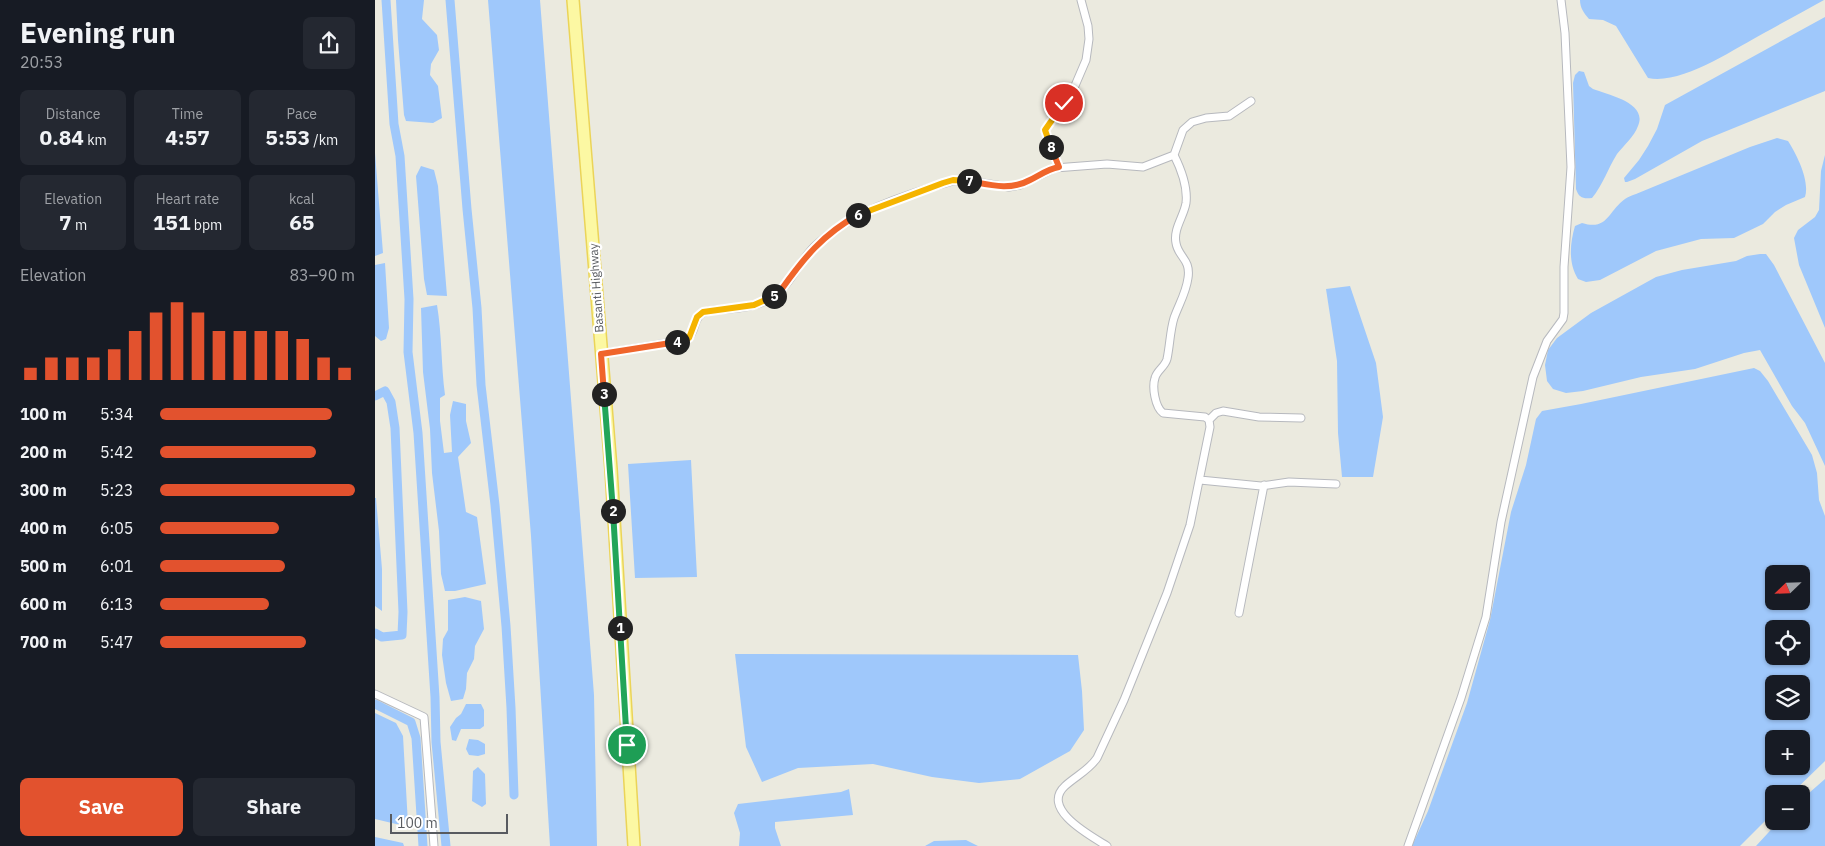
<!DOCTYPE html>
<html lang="en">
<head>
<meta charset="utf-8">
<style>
  :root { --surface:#171b24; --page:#242831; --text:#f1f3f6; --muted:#9ea1a6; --accent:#e2522e }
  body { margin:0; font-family:"IBM Plex Sans",sans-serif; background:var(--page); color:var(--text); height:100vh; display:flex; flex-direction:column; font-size:19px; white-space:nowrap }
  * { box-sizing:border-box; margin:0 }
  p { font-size:16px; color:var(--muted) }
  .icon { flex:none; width:28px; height:28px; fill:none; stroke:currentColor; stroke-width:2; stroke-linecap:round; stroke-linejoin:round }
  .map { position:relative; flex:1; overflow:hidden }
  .side { display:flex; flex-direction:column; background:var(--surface); width:375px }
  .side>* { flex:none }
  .needle { width:32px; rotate:247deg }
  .fabs { position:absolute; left:1390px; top:565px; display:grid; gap:10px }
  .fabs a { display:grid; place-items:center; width:45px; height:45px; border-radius:8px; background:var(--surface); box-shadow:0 1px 4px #0004; font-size:25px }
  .scale { position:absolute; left:15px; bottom:12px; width:118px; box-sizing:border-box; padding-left:5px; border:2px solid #585b60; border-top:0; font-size:14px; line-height:18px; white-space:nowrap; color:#585b60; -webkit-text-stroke:4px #fff; paint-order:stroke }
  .pin { position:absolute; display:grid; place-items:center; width:42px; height:42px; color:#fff; margin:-21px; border:2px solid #fff; border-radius:50%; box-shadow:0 1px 5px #0007 }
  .km { position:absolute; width:25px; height:25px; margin:-12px; border-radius:50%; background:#222; color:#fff; font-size:14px; line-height:25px; text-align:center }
  .round { display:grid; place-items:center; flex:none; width:52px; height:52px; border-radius:8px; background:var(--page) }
  .overview { display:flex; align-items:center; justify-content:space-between; height:85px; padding:0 20px }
  h1 { font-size:28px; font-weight:800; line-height:38px }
  .metrics { display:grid; grid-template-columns:repeat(3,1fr); gap:8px; height:85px; padding:5px 20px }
  .metrics div { display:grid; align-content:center; border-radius:8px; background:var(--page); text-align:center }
  .metrics b { font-size:21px; font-weight:800 }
  .metrics small { font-size:14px; font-weight:400 }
  .metrics p { font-size:14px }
  .chart { height:140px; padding:10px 20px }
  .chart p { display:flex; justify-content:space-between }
  .chart svg { width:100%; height:90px; margin-top:5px; stroke:var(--accent); stroke-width:6 }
  .button { display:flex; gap:10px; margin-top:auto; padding:10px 20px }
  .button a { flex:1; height:58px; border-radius:8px; background:var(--accent); color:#fff; font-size:20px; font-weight:800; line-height:58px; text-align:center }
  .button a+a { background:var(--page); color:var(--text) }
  ul { padding:0 20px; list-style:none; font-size:16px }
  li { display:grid; grid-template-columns:80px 60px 1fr; align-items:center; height:38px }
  li i { height:12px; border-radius:6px; background:var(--accent) }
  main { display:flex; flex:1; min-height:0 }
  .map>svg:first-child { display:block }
</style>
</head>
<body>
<main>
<section class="side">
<div class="overview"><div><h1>Evening run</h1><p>20:53</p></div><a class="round"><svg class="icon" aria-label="share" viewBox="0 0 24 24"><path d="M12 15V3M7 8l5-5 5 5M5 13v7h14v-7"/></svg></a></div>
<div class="metrics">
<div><p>Distance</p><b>0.84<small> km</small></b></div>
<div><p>Time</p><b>4:57</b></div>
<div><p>Pace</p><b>5:53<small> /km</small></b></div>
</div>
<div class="metrics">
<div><p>Elevation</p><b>7<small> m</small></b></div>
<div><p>Heart rate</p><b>151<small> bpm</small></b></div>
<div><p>kcal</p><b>65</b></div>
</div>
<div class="chart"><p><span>Elevation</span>83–90 m</p>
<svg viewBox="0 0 160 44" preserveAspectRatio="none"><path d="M5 44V38M15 44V33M25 44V33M35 44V33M45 44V29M55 44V20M65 44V11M75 44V6M85 44V11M95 44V20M105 44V20M115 44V20M125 44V20M135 44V24M145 44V33M155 44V38"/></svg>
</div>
<ul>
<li><b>100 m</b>5:34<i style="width:88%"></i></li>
<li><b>200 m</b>5:42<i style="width:80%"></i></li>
<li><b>300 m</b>5:23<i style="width:100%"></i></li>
<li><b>400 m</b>6:05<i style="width:61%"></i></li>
<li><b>500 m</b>6:01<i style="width:64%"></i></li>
<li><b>600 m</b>6:13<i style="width:56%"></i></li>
<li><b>700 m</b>5:47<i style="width:75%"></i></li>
</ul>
<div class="button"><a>Save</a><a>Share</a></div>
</section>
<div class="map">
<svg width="1450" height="846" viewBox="0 0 1450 846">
  <rect width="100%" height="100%" fill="#ebeadf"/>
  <path fill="#9fc8fb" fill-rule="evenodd" d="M 21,0 L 49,0 L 47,19 L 62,35 L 64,50 L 56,64 L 55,75 L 63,86 L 67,118 L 58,123 L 31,121 L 29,115 L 23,40 Z
    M 113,0 L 165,0 L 219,695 L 222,846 L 175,846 L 156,536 Z
    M 1205,0 L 1449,0 C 1429,11 1409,22 1389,33 C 1359,49 1307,85 1273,78 L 1241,26 L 1228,20 L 1214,19 C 1209,13 1205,8 1205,0 Z
    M 1450,17 L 1450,91 L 1327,141 L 1260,179 L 1252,182 L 1250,182 L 1249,178 L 1264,160 L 1273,146 L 1282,129 L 1290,105 Z
    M 1204,71 L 1209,72 L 1214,86 L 1218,89 C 1234,95 1273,103 1263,126 C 1259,137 1249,145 1242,154 C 1233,168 1228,185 1217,198 C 1208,199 1204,198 1201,189 L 1198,83 L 1200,75 Z
    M 1402,138 L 1413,141 C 1422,155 1435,181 1430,197 L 1411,205 L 1400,212 L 1388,224 L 1359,238 L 1326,239 L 1281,251 L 1225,280 L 1211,282 L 1203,279 C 1193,263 1195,243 1200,226 L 1207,223 C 1233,231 1233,211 1250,199 C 1253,197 1257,195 1261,194 L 1375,147 Z
    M 0,153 L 8,253 L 0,256 Z
    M 1450,155 L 1450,328 L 1424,265 L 1419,238 L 1423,230 L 1440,217 L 1444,210 L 1446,171 Z
    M 46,166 L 59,170 L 63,186 L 72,296 L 52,295 L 49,279 L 41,176 Z
    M 1385,254 L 1391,254 L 1399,265 L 1450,363 L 1450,466 L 1430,423 L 1417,406 L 1385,350 L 1369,353 L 1320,369 L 1266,377 L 1208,391 L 1191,393 L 1178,389 L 1172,381 L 1170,365 L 1173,350 L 1182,338 L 1216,313 L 1281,277 L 1307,270 L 1361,261 L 1372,256 Z
    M 10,263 L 14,328 L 11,339 L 6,341 L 0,336 L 0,265 Z
    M 975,286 L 1001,363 L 1008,417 L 998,477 L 967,477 L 963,433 L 962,361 L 951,289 Z
    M 62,305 C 67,335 66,365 70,395 L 65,398 L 65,421 L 69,453 L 77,452 L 75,415 L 78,401 L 91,404 L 91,421 L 96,443 L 83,457 L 91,512 L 102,517 L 111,584 L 80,591 L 70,591 L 66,574 L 64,531 L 57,473 L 55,429 L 48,372 L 46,308 Z
    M 1379,368 L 1385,371 L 1393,381 L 1437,455 L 1442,473 L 1444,500 L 1450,516 L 1450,761 L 1416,794 L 1399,794 L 1399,812 L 1365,846 L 1037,846 L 1053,811 L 1092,703 L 1115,620 L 1136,512 L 1151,465 L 1161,419 L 1167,411 L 1206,404 ZM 1399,574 L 1426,574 L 1426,601 L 1399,601 ZM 1399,629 L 1426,629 L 1426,656 L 1399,656 ZM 1399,684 L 1426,684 L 1426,711 L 1399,711 ZM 1399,739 L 1426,739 L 1426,766 L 1399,766 Z
    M 316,460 L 322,577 L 260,578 L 253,464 Z
    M 0,498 L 1,498 L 7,569 L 7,611 L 0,606 Z
    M 90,597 L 106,601 L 109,629 L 100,646 L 99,659 L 92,673 L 91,689 L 88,699 L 76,701 L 71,683 L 67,655 L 68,639 L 73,630 L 73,600 Z
    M 360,654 L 703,655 L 707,691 L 709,730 L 695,751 L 645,779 L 604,783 L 557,777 L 498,764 L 423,768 L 387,782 L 371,747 Z
    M 91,704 L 106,704 L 109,710 L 109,726 L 105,729 L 86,729 L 81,741 L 77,740 L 75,727 L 81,718 L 86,714 Z
    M 0,713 L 21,723 L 28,736 L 33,824 L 21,824 L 0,819 Z
    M 94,739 L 103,740 L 110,744 L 110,754 L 103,756 L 94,755 L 91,749 Z
    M 103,767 L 110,774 L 111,804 L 107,807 L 97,801 L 98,771 Z
    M 1450,779 L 1450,846 L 1381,846 L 1404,821 L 1426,821 L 1426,800 Z
    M 474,789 L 478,815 L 400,822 L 400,828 L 406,846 L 364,846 L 365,833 L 359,813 L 363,804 L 466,792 Z
    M 0,837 L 28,843 L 29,846 L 0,846 Z
    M 591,840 L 603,846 L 550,846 L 559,841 Z"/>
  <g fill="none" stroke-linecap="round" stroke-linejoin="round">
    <path stroke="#9fc8fb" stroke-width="9" d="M 11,0 L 19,124 L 25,156 L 34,299 L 33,352 L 43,433 L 60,697 L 61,742 L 71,846
      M 75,0 L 92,209 L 102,308 L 106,385 L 120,505 L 131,626 L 136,708 L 139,795
      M 0,396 L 10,391 L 16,402 L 20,428 L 28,612 L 27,635 L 7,637 L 0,633
      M 0,704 L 36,722 L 41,738 L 48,846"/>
    <defs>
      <path id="minor" d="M 684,167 L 670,130 L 699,88 L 711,60 L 714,39 L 713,26 L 706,0
        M 226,354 L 310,340 C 322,334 317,318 328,313 C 336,309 345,310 354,309 C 369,308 385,305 398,297 C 415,285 424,262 439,247 C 474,213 531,194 578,181 L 588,180 L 634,187 L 645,185 L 680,168 L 732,164 L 768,167 L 799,155 L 808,130 L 817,122 L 831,118 L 854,116 L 876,101
        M 834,420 L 841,413 L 848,411 L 884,417 L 926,418
        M 825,480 L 886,486 L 914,482 L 961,484
        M 864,613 L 889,485
        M 0,694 L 49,717 L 59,846
        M 732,846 C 716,836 665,809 690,786 C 701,776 714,770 722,758 L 749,700 L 792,593 L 815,525 L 835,427 L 834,420 L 830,417 L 788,413 C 780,407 777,387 780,378 C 782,370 790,367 792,359 C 795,345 795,331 799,318 C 804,304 811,293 813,278 C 816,259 803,257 801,243 C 798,229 809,216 811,203 C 813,186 806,169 799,155
        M 1033,846 L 1086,698 L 1111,617 L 1126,522 L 1158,377 L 1172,341 L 1188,319 L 1189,313 L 1189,267 L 1196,167 L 1190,33 L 1186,0"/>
      <path id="primary" d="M 198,0 L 236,469 L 259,846"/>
    </defs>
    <use href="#minor" stroke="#b7b9be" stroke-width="9"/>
    <use href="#primary" stroke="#ebd458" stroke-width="14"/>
    <use href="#minor" stroke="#fff" stroke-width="7"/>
    <use href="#primary" stroke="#fcf8a3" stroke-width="11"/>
  </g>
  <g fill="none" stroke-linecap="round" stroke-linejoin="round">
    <defs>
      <path id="split-1" d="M 245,628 L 252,745"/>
      <path id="split-2" d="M 238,511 L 245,628"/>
      <path id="split-3" d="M 229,394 L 238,511"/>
      <path id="split-4" d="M 229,394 L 226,354 L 302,342"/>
      <path id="split-5" d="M 302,342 L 314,338 L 322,317 L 328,312 L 379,305 L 399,296"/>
      <path id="split-6" d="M 399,296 L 406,290 C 428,259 448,234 483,215"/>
      <path id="split-7" d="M 483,215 L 568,183 L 578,180 L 594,181"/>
      <path id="split-8" d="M 594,181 C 615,185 635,191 655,180 C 665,175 673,169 684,167 L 676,147"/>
      <path id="split-9" d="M 676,147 L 670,130 L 689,103"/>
    </defs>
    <use href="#split-1" stroke="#fff" stroke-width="10"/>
    <use href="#split-2" stroke="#fff" stroke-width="10"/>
    <use href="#split-3" stroke="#fff" stroke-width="10"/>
    <use href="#split-4" stroke="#fff" stroke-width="10"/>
    <use href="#split-5" stroke="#fff" stroke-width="10"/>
    <use href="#split-6" stroke="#fff" stroke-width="10"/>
    <use href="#split-7" stroke="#fff" stroke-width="10"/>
    <use href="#split-8" stroke="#fff" stroke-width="10"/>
    <use href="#split-9" stroke="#fff" stroke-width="10"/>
    <use href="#split-1" stroke="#22a559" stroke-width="6"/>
    <use href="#split-2" stroke="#22a559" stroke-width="6"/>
    <use href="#split-3" stroke="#22a559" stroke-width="6"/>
    <use href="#split-4" stroke="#f0652b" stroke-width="6"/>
    <use href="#split-5" stroke="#f5b400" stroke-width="6"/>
    <use href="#split-6" stroke="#f0652b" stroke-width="6"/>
    <use href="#split-7" stroke="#f5b400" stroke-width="6"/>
    <use href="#split-8" stroke="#f0652b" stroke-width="6"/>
    <use href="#split-9" stroke="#f5b400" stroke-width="6"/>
  </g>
  <g text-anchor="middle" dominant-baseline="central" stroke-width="4.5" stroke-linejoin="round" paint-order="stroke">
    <g font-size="12" fill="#585b60" stroke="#fff">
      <text transform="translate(221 288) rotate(-94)">Basanti Highway</text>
    </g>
  </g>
</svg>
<div class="fabs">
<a><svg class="needle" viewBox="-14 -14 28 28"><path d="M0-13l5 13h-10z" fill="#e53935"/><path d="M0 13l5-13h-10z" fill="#9ea1a6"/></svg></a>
<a><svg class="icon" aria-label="locate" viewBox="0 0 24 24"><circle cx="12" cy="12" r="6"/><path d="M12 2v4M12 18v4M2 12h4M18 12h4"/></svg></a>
<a><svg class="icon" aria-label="layers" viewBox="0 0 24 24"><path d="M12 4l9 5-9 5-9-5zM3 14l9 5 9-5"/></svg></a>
<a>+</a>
<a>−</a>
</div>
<div class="scale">100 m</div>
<div class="pin" style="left:252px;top:745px;background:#1e9e55"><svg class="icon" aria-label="arrive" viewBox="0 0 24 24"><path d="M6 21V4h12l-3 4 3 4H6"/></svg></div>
<div class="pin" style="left:689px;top:103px;background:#d93025"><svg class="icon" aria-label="check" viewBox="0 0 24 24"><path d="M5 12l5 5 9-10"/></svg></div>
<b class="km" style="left:245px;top:628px">1</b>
<b class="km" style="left:238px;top:511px">2</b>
<b class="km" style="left:229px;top:394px">3</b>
<b class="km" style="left:302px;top:342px">4</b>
<b class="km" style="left:399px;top:296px">5</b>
<b class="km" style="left:483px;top:215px">6</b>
<b class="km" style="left:594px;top:181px">7</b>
<b class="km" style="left:676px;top:147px">8</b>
</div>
</main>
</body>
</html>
